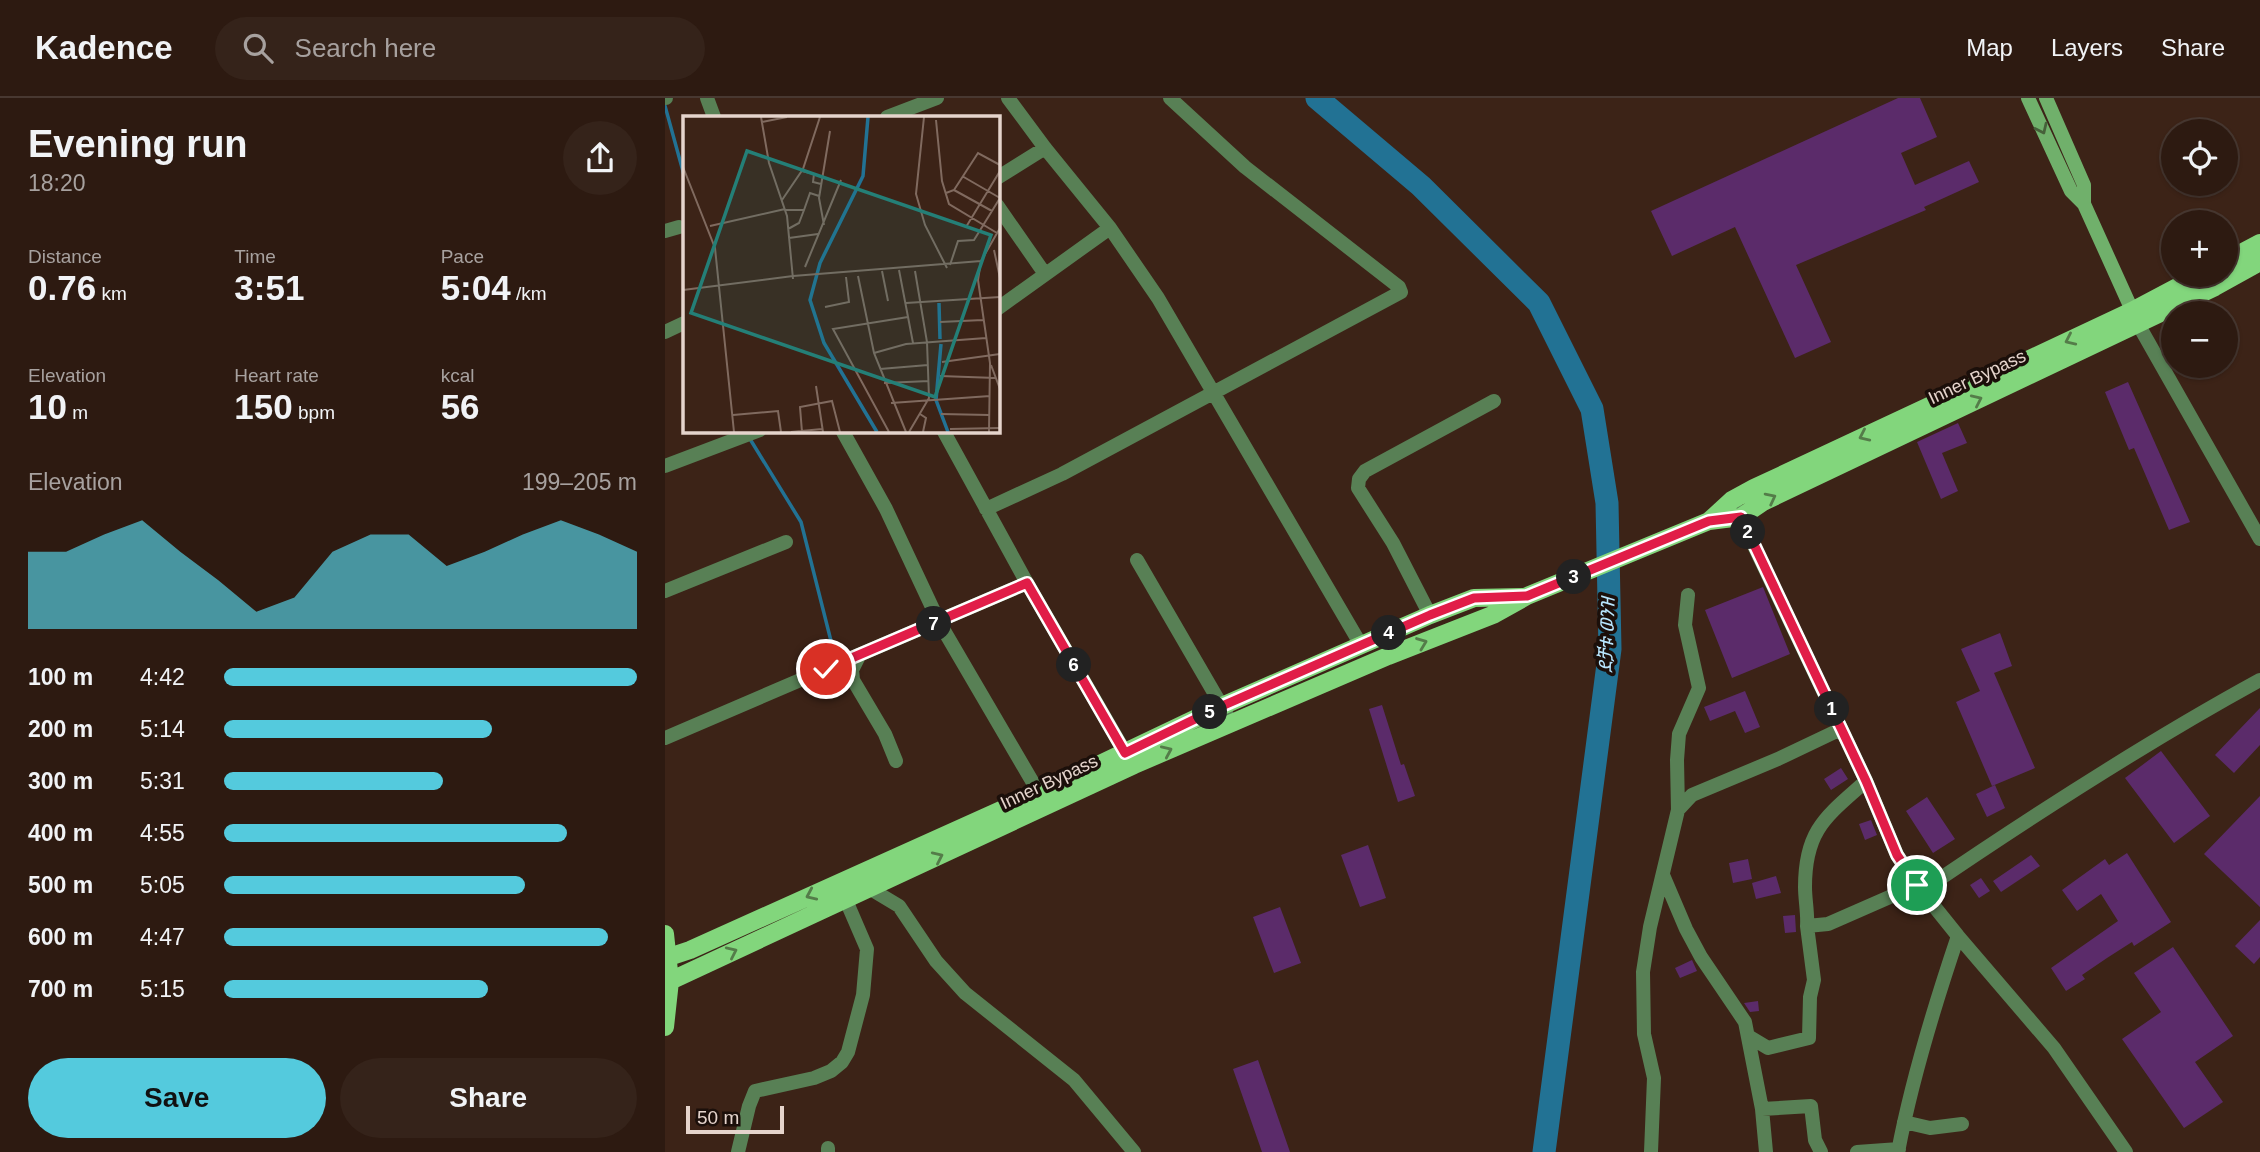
<!DOCTYPE html>
<html lang="en">
<head>
<meta charset="utf-8">
<style>
  :root { --surface:#2d1a11; --page:#35231a; --text:#f1f3f6; --muted:#a7a19f; --line:#483831; --accent:#54cadd }
  body { margin:0; font-family:Arial,"Noto Sans Ethiopic",sans-serif; background:var(--page); color:var(--text); height:100vh; display:flex; flex-direction:column; font-size:26px; white-space:nowrap }
  * { box-sizing:border-box; margin:0 }
  p { font-size:23px; color:var(--muted) }
  .icon { flex:none; width:38px; height:38px; fill:none; stroke:currentColor; stroke-width:2; stroke-linecap:round; stroke-linejoin:round }
  .map { position:relative; flex:1; overflow:hidden }
  .drawer { display:flex; flex-direction:column; background:var(--surface); width:665px }
  .drawer>* { flex:none }
  .tools { position:absolute; left:1496px; top:21px; display:grid; gap:14px }
  .tools a { display:grid; place-items:center; width:77px; height:77px; border-radius:50%; background:var(--surface); box-shadow:0 2px 5px #0004,0 0 0 2px var(--line); font-size:35px }
  .scale { position:absolute; left:21px; bottom:18px; width:98px; box-sizing:border-box; padding-left:7px; border:4px solid #e5d4cc; border-top:0; font-size:19px; line-height:24px; white-space:nowrap; color:#e5d4cc; -webkit-text-stroke:5px #1b0f0a; paint-order:stroke }
  .pin { position:absolute; display:grid; place-items:center; width:60px; height:60px; color:#fff; margin:-30px; border:4px solid #fff; border-radius:50%; box-shadow:0 2px 7px #0007 }
  .km { position:absolute; width:35px; height:35px; margin:-18px; border-radius:50%; background:#222; color:#fff; font-size:19px; line-height:35px; text-align:center }
  .round { display:grid; place-items:center; flex:none; width:74px; height:74px; border-radius:37px; background:var(--page) }
  .summary { display:flex; align-items:center; justify-content:space-between; height:119px; padding:0 28px }
  h1 { font-size:38px; font-weight:600; line-height:52px }
  .figures { display:grid; grid-template-columns:repeat(3,1fr); gap:10px; height:119px; padding:7px 28px }
  .figures div { display:grid; align-content:center }
  .figures b { font-size:35px; font-weight:600 }
  .figures small { font-size:19px; font-weight:400 }
  .figures p { font-size:19px }
  .chart { height:196px; padding:14px 28px }
  .chart p { display:flex; justify-content:space-between }
  .chart svg { width:100%; height:126px; margin-top:7px; fill:var(--accent); opacity:.7 }
  .action { display:flex; gap:14px; margin-top:auto; padding:14px 28px }
  .action a { flex:1; height:80px; border-radius:42px; background:var(--accent); color:#111; font-size:28px; font-weight:600; line-height:80px; text-align:center }
  .action a+a { background:var(--page); color:var(--text) }
  ul { padding:0 28px; list-style:none; font-size:23px }
  li { display:grid; grid-template-columns:112px 84px 1fr; align-items:center; height:52px }
  li i { height:18px; border-radius:9px; background:var(--accent) }
  header { display:flex; align-items:center; gap:42px; box-sizing:border-box; height:98px; padding:0 35px; background:var(--surface); border-bottom:2px solid var(--line) }
  header strong { font-size:33px }
  nav { display:flex; gap:38px; margin-inline-start:auto; font-size:24px }
  .search { width:490px; height:63px; background:var(--page); display:flex; align-items:center; gap:18px; box-sizing:border-box; padding:0 24px; border-radius:38px; color:var(--muted); font-size:26px }
  main { display:flex; flex:1; min-height:0 }
  .map>svg:first-child { display:block }
</style>
</head>
<body>
<header>
<strong>Kadence</strong>
<div class="search"><svg class="icon" aria-label="search" viewBox="0 0 24 24"><circle cx="10" cy="10" r="6"/><path d="M15 15l6 6"/></svg>Search here</div>
<nav><a>Map</a><a>Layers</a><a>Share</a></nav>
</header>
<main>
<section class="drawer">
<div class="summary"><div><h1>Evening run</h1><p>18:20</p></div><a class="round"><svg class="icon" aria-label="share" viewBox="0 0 24 24"><path d="M12 15V3M7 8l5-5 5 5M5 13v7h14v-7"/></svg></a></div>
<div class="figures">
<div><p>Distance</p><b>0.76<small> km</small></b></div>
<div><p>Time</p><b>3:51</b></div>
<div><p>Pace</p><b>5:04<small> /km</small></b></div>
</div>
<div class="figures">
<div><p>Elevation</p><b>10<small> m</small></b></div>
<div><p>Heart rate</p><b>150<small> bpm</small></b></div>
<div><p>kcal</p><b>56</b></div>
</div>
<div class="chart"><p><span>Elevation</span>199–205 m</p>
<svg viewBox="0 0 160 44" preserveAspectRatio="none"><path d="M0 44V17L10 17L20 11L30 6L40 17L50 27L60 38L70 33L80 17L90 11L100 11L110 22L120 17L130 11L140 6L150 11L160 17V44z"/></svg>
</div>
<ul>
<li><b>100 m</b>4:42<i style="width:100%"></i></li>
<li><b>200 m</b>5:14<i style="width:65%"></i></li>
<li><b>300 m</b>5:31<i style="width:53%"></i></li>
<li><b>400 m</b>4:55<i style="width:83%"></i></li>
<li><b>500 m</b>5:05<i style="width:73%"></i></li>
<li><b>600 m</b>4:47<i style="width:93%"></i></li>
<li><b>700 m</b>5:15<i style="width:64%"></i></li>
</ul>
<div class="action"><a>Save</a><a>Share</a></div>
</section>
<div class="map">
<svg width="1595" height="1054" viewBox="0 0 1595 1054">
  <rect width="100%" height="100%" fill="#3c2317"/>
  <g fill="none" stroke-linecap="round" stroke-linejoin="round">
    <path stroke="#227294" stroke-width="3.5" d="M 0,8 L 19,77
      M 85,341 L 136,424 L 166,543 L 165,562"/>
    <path stroke="#227294" stroke-width="23" d="M 652,0 L 756,88 L 874,205 L 927,311 L 942,405 L 945,551 L 879,1054"/>
  </g>
  <path fill="#5b2b6a" d="M 1233,0 L 1255,0 L 1272,39 L 1236,55 L 1250,87 L 1304,63 L 1314,84 L 1259,109 L 1261,112 L 1131,167 L 1166,244 L 1130,260 L 1070,129 L 1007,158 L 986,113 Z
    M 1463,284 L 1525,424 L 1504,432 L 1469,350 L 1464,352 L 1440,294 Z
    M 1293,325 L 1302,345 L 1277,355 L 1293,393 L 1276,401 L 1252,344 Z
    M 1098,489 L 1125,556 L 1067,580 L 1040,512 Z
    M 1335,535 L 1347,568 L 1329,575 L 1370,670 L 1327,688 L 1291,604 L 1315,593 L 1296,551 Z
    M 1080,593 L 1095,629 L 1080,635 L 1070,613 L 1045,623 L 1039,609 Z
    M 717,607 L 736,667 L 739,666 L 750,698 L 733,704 L 704,611 Z
    M 1595,610 L 1595,647 L 1569,675 L 1550,657 Z
    M 1496,653 L 1545,718 L 1509,745 L 1460,680 Z
    M 1176,670 L 1183,681 L 1166,692 L 1159,681 Z
    M 1330,687 L 1340,710 L 1322,719 L 1311,696 Z
    M 1595,698 L 1595,809 L 1539,756 Z
    M 1262,699 L 1290,741 L 1268,755 L 1241,713 Z
    M 1206,722 L 1212,737 L 1200,742 L 1194,726 Z
    M 703,747 L 721,800 L 695,809 L 676,757 Z
    M 1462,755 L 1506,824 L 1469,848 L 1467,844 L 1442,860 L 1417,877 L 1420,881 L 1401,893 L 1386,870 L 1453,823 L 1436,796 L 1412,813 L 1397,792 L 1440,761 L 1444,767 Z
    M 1366,757 L 1375,768 L 1336,794 L 1328,783 Z
    M 1083,761 L 1087,781 L 1068,785 L 1064,765 Z
    M 1111,778 L 1116,795 L 1091,801 L 1087,785 Z
    M 1316,780 L 1325,793 L 1314,800 L 1305,787 Z
    M 615,809 L 636,865 L 609,875 L 588,819 Z
    M 1130,817 L 1131,834 L 1120,835 L 1118,818 Z
    M 1595,822 L 1595,859 L 1589,866 L 1570,848 Z
    M 1508,849 L 1568,938 L 1530,964 L 1558,1004 L 1519,1030 L 1457,941 L 1496,914 L 1469,875 Z
    M 1027,862 L 1032,873 L 1015,880 L 1010,870 Z
    M 1093,903 L 1094,913 L 1085,914 L 1079,905 Z
    M 593,962 L 625,1054 L 597,1054 L 568,971 Z"/>
  <g fill="none" stroke-linecap="round" stroke-linejoin="round">
    <path stroke="#588055" stroke-width="14" d="M 0,0 L 1,0
      M 42,0 L 49,19
      M 343,0 L 380,50 L 445,130 L 493,200 L 696,547
      M 222,19 L 272,0
      M 332,80 L 380,50
      M 332,107 L 380,176
      M 0,133 L 14,129
      M 332,211 L 445,130
      M 1473,226 L 1595,441
      M 0,234 L 19,225
      M 177,332 L 221,411 L 274,524 L 374,695
      M 278,332 L 362,485 L 464,661
      M 0,368 L 95,332
      M 1071,410 L 1201,683 L 1232,757 L 1252,787 L 1293,838 L 1389,950 L 1461,1054
      M 321,411 L 397,376 L 736,194 L 734,189 L 580,69 L 505,0
      M 472,462 L 562,617
      M 0,493 L 121,444
      M 765,517 L 728,445 L 693,390 L 694,381 L 700,373 L 829,303
      M 194,558 L 187,572 L 188,582 L 220,636 L 231,663
      M 0,640 L 362,485
      M 1013,712 L 1027,697 L 1113,661 L 1176,631
      M 998,777 L 1021,831 L 1036,859 L 1080,924 L 1097,1011 L 1101,1054
      M 200,785 L 204,790 L 234,808 L 271,863 L 300,895 L 409,982 L 469,1054
      M 1257,793 C 1367,718 1478,646 1595,582
      M 1142,828 C 1143,815 1140,802 1140,789 C 1140,731 1162,718 1201,683
      M 1083,938 L 1103,950 L 1144,940 L 1145,899 L 1149,882 L 1142,828 L 1163,826 L 1252,787
      M 1097,1011 L 1146,1008 L 1150,1042 L 1156,1054
      M 1239,1024 L 1265,1030 L 1297,1026
      M 73,1054 L 84,1008 L 90,993 L 149,980 L 166,973 L 177,964 L 183,954 L 198,897 L 202,851 L 180,800
      M 163,1054 L 163,1050
      M 986,1054 L 989,980 L 979,936 L 978,874 L 985,829 L 1013,712 L 1012,662 L 1014,636 L 1034,590 L 1020,527 L 1023,497
      M 1192,1054 L 1234,1051
      M 1233,1054 C 1247,980 1269,909 1293,838"/>
    <path stroke="#70b06b" stroke-width="14" d="M 1363,0 L 1406,93 L 1419,106 L 1471,221
      M 1381,0 L 1419,87 L 1419,106"/>
    <path stroke="#82d67c" stroke-width="18" d="M 1561,163 L 1595,145
      M 1044,423 L 1067,402 L 1089,390 L 1467,213 L 1535,177
      M 0,836 L 5,883 L 0,929
      M 4,859 L 25,852 L 374,695 L 557,608 L 765,517 L 809,500 L 858,499
      M 5,883 L 469,667 L 723,558 L 830,516 L 862,498 L 1044,423 L 1076,419 L 1098,404 L 1550,189 L 1595,164"/>
  </g>
  <defs><path id="oneway-chevron" d="M-2-3.5L2.5 0L-2 3.5" fill="none" stroke-width="1.6" stroke-linecap="round" stroke-linejoin="round" transform="scale(1.75)"/></defs>
  <use stroke="#46603a" href="#oneway-chevron" transform="translate(1377 31) rotate(65)"/>
  <g stroke="#547c49">
    <use href="#oneway-chevron" transform="translate(1405 242) rotate(155)"/>
    <use href="#oneway-chevron" transform="translate(1312 302) rotate(-25)"/>
    <use href="#oneway-chevron" transform="translate(1199 338) rotate(155)"/>
    <use href="#oneway-chevron" transform="translate(1106 400) rotate(-27)"/>
    <use href="#oneway-chevron" transform="translate(757 545) rotate(-21)"/>
    <use href="#oneway-chevron" transform="translate(502 653) rotate(-24)"/>
    <use href="#oneway-chevron" transform="translate(273 759) rotate(-25)"/>
    <use href="#oneway-chevron" transform="translate(146 797) rotate(156)"/>
    <use href="#oneway-chevron" transform="translate(67 854) rotate(-25)"/>
  </g>
  <g fill="none" stroke-linecap="round" stroke-linejoin="round">
    <defs>
      <path id="route" d="M 161,571 L 362,485 L 460,655 L 557,608 L 765,517 L 809,500 L 862,498 L 1044,423 L 1076,419 L 1201,683 L 1232,757 L 1252,787"/>
    </defs>
    <use href="#route" stroke="#fff" stroke-width="14"/>
    <use href="#route" stroke="#e11d48" stroke-width="9"/>
  </g>
  <g text-anchor="middle" dominant-baseline="central" stroke-width="7" stroke-linejoin="round" paint-order="stroke">
    <g font-size="18" fill="#e5d4cc" stroke="#1b0f0a">
      <text transform="translate(1312 279) rotate(-25)">Inner Bypass</text>
      <text transform="translate(384 684) rotate(-25)">Inner Bypass</text>
    </g>
    <g font-size="19" font-style="italic" fill="#b8e6fe" stroke="#1b0f0a">
      <text transform="translate(942 537) rotate(-88)">ደቻቱ ወንዝ</text>
    </g>
  </g>
  <g transform="translate(18 18)">
    <rect width="317" height="317" fill="#3c2317"/>
    <path fill="none" stroke="#227294" stroke-width="3.5" d="M 185,1 L 180,60 L 137,147 L 127,184 L 141,227 L 194,316M 256,187 L 257,223M 258,228 L 253,284 L 265,316"/>
    <path fill="none" stroke="#806a5f" stroke-width="2" d="M 78,1 L 86,47 L 104,100 L 110,163M 241,1 L 233,78 L 242,109 L 264,152M 253,4 L 259,65 L 266,88 L 314,117M 79,6 L 104,1M 0,51 L 32,132 L 51,316M 119,55 L 131,58 L 130,66 L 138,68M 279,60 L 317,82M 271,74 L 309,95M 263,77 L 271,74 L 295,37 L 317,49M 99,84 L 120,53 L 137,1M 102,94 L 121,94 L 127,77 L 136,80M 141,109 L 136,82 L 147,15M 27,110 L 102,93M 283,111 L 317,55M 105,113 L 116,107 L 121,94M 106,122 L 135,118M 311,134 L 317,162M 267,149 L 275,125 L 291,124 L 317,82M 122,151 L 158,64M 216,154 L 230,227M 199,155 L 205,185M 175,160 L 191,237 L 223,316M 0,174 L 110,160 L 298,145M 223,187 L 317,181M 142,191 L 166,186 L 163,161M 257,206 L 300,204M 191,237 L 223,228 L 303,222M 259,246 L 317,238M 308,249 L 317,273M 197,253 L 245,249M 257,260 L 313,262M 201,267 L 246,265M 133,270 L 140,316M 208,287 L 307,280M 237,298 L 243,302 L 240,316M 258,298 L 306,299M 50,299 L 95,295 L 98,316M 267,313 L 317,312M 108,316 L 139,313M 119,316 L 117,291 L 149,285 L 157,316M 206,316 L 150,213 L 225,201M 226,316 L 246,282 L 244,226 L 232,155M 306,316 L 307,247 L 295,164 L 298,145 L 317,112"/>
    <path fill="#247f77" fill-opacity="0.15" stroke="#247f77" stroke-width="3.5" d="M 64,35 L 308,119 L 252,281 L 8,197 Z"/>
    <rect width="317" height="317" fill="none" stroke="#e5d4cc" stroke-width="3.5"/>
  </g>
</svg>
<div class="tools">
<a><svg class="icon" aria-label="locate" viewBox="0 0 24 24"><circle cx="12" cy="12" r="6"/><path d="M12 2v4M12 18v4M2 12h4M18 12h4"/></svg></a>
<a>+</a>
<a>−</a>
</div>
<div class="scale">50 m</div>
<div class="pin" style="left:1252px;top:787px;background:#1e9e55"><svg class="icon" aria-label="arrive" viewBox="0 0 24 24"><path d="M6 21V4h12l-3 4 3 4H6"/></svg></div>
<div class="pin" style="left:161px;top:571px;background:#d93025"><svg class="icon" aria-label="check" viewBox="0 0 24 24"><path d="M5 12l5 5 9-10"/></svg></div>
<b class="km" style="left:1167px;top:611px">1</b>
<b class="km" style="left:1083px;top:434px">2</b>
<b class="km" style="left:909px;top:479px">3</b>
<b class="km" style="left:724px;top:535px">4</b>
<b class="km" style="left:545px;top:614px">5</b>
<b class="km" style="left:409px;top:567px">6</b>
<b class="km" style="left:269px;top:526px">7</b>
</div>
</main>
</body>
</html>
